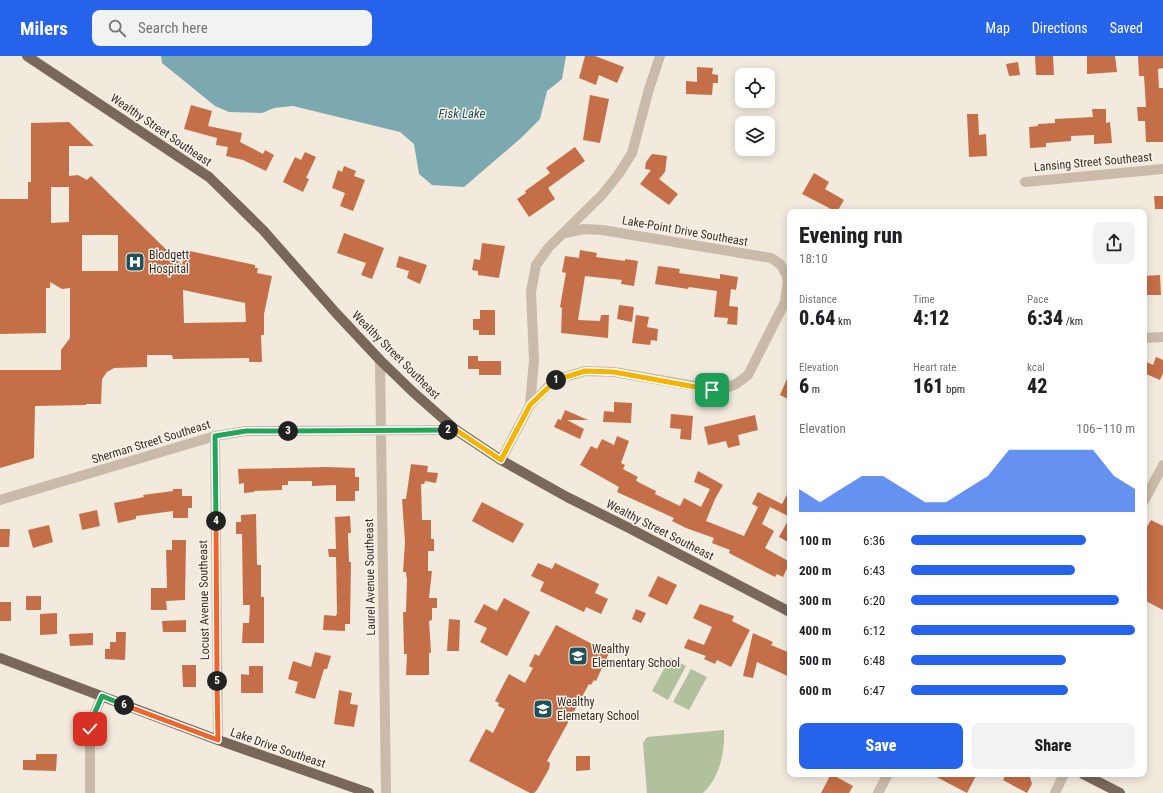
<!DOCTYPE html>
<html lang="en">
<head>
<meta charset="utf-8">
<style>
  :root { --surface:#fff; --page:#f2f2f2; --text:#202124; --muted:#757577; --accent:#2563eb }
  body { margin:0; font-family:"Roboto Condensed",sans-serif; background:var(--page); color:var(--text); height:100vh; display:flex; flex-direction:column; font-size:15px; white-space:nowrap }
  * { box-sizing:border-box; margin:0 }
  p { font-size:13px; color:var(--muted) }
  .icon { flex:none; width:22px; height:22px; fill:none; stroke:currentColor; stroke-width:2; stroke-linecap:round; stroke-linejoin:round }
  .map { position:relative; flex:1; overflow:hidden }
  .details { position:absolute; left:787px; top:153px; width:360px; height:568px; display:flex; flex-direction:column; background:var(--surface); border-radius:8px; box-shadow:0 2px 10px #0003 }
  .details>* { flex:none }
  .tools { position:absolute; left:735px; top:12px; display:grid; gap:8px }
  .tools a { display:grid; place-items:center; width:40px; height:40px; border-radius:8px; background:var(--surface); box-shadow:0 2px 10px #0003; font-size:20px }
  .pin { position:absolute; display:grid; place-items:center; width:34px; height:34px; color:#fff; margin:-17px; border-radius:8px; box-shadow:0 2px 6px #0006 }
  .km { position:absolute; width:20px; height:20px; margin:-10px; border-radius:50%; background:#222; color:#fff; font-size:11px; line-height:20px; text-align:center }
  .round { display:grid; place-items:center; flex:none; width:42px; height:42px; border-radius:8px; background:var(--page) }
  .head { display:flex; align-items:center; justify-content:space-between; height:68px; padding:0 12px }
  h1 { font-size:22px; font-weight:800; line-height:30px }
  .stats { display:grid; grid-template-columns:repeat(3,1fr); gap:6px; height:68px; padding:4px 12px }
  .stats div { display:grid; align-content:center }
  .stats b { font-size:20px; font-weight:800 }
  .stats small { font-size:11px; font-weight:400 }
  .stats p { font-size:11px }
  .chart { height:112px; padding:8px 12px }
  .chart p { display:flex; justify-content:space-between }
  .chart svg { width:100%; height:72px; margin-top:4px; fill:var(--accent); opacity:.7 }
  .button { display:flex; gap:8px; margin-top:auto; padding:8px 12px }
  .button a { flex:1; height:46px; border-radius:8px; background:var(--accent); color:#fff; font-size:16px; font-weight:800; line-height:46px; text-align:center }
  .button a+a { background:var(--page); color:var(--text) }
  ul { padding:0 12px; list-style:none; font-size:13px }
  li { display:grid; grid-template-columns:64px 48px 1fr; align-items:center; height:30px }
  li i { height:10px; border-radius:5px; background:var(--accent) }
  header { display:flex; align-items:center; gap:24px; box-sizing:border-box; height:56px; padding:0 20px; background:var(--accent); color:#fff }
  header strong { font-size:19px }
  nav { display:flex; gap:22px; margin-inline-start:auto; font-size:14px }
  .search { width:280px; height:36px; background:var(--page); display:flex; align-items:center; gap:10px; box-sizing:border-box; padding:0 14px; border-radius:8px; color:var(--muted); font-size:15px }
  .map>svg:first-child { display:block }
</style>
</head>
<body>
<header>
<strong>Milers</strong>
<div class="search"><svg class="icon" aria-label="search" viewBox="0 0 24 24"><circle cx="10" cy="10" r="6"/><path d="M15 15l6 6"/></svg>Search here</div>
<nav><a>Map</a><a>Directions</a><a>Saved</a></nav>
</header>
<div class="map">
<svg width="1163" height="737" viewBox="0 0 1163 737">
  <rect width="100%" height="100%" fill="#f2eadd"/>
  <path fill="#b2c19d" d="M 670,602 L 686,610 L 668,644 L 652,635 Z
    M 691,613 L 707,621 L 689,654 L 673,646 Z
    M 724,674 C 725,696 720,721 703,737 L 647,737 L 643,687 L 647,681 Z"/>
  <path fill="#7ca9af" d="M 161,0 L 566,0 L 562,23 L 547,35 L 540,63 L 521,82 L 464,131 L 432,129 L 419,118 L 414,88 L 400,76 L 293,50 L 274,52 L 262,57 L 229,56 L 215,50 L 162,7 Z"/>
  <path fill="#c56f48" fill-rule="evenodd" d="M 585,0 L 595,0 L 624,11 L 617,27 L 599,19 L 596,29 L 579,22 Z
    M 1035,0 L 1053,0 L 1054,19 L 1036,19 Z
    M 1087,0 L 1115,0 L 1117,16 L 1087,18 Z
    M 1138,0 L 1163,0 L 1163,12 L 1158,13 L 1159,32 L 1163,32 L 1163,86 L 1146,86 L 1145,65 L 1138,65 L 1137,51 L 1146,51 L 1144,20 L 1139,20 Z
    M 1018,6 L 1020,19 L 1009,20 L 1006,8 Z
    M 697,11 L 713,12 L 712,18 L 718,19 L 718,27 L 713,27 L 712,39 L 686,38 L 686,25 L 697,26 Z
    M 590,39 L 609,43 L 600,87 L 583,84 Z
    M 191,49 L 212,55 L 208,70 L 242,77 L 240,86 L 263,98 L 265,94 L 274,99 L 266,115 L 243,104 L 226,100 L 228,91 L 216,89 L 217,82 L 184,73 Z
    M 1092,53 L 1106,53 L 1106,67 L 1110,66 L 1112,87 L 1094,88 L 1094,79 L 1071,80 L 1071,85 L 1046,87 L 1046,91 L 1030,92 L 1029,71 L 1038,70 L 1038,68 L 1055,67 L 1055,63 L 1093,61 Z
    M 967,58 L 978,58 L 979,79 L 986,78 L 987,100 L 969,101 Z
    M 69,66 L 94,90 L 69,90 L 69,120 L 78,119 L 87,124 L 91,120 L 182,209 L 185,194 L 255,209 L 255,212 L 258,212 L 257,217 L 272,220 L 264,258 L 264,279 L 261,279 L 262,306 L 249,306 L 249,302 L 173,303 L 172,299 L 147,299 L 147,311 L 114,312 L 107,316 L 102,323 L 101,348 L 86,348 L 86,349 L 35,350 L 34,402 L 0,412 L 0,314 L 61,314 L 61,294 L 70,282 L 70,232 L 62,233 L 50,226 L 50,232 L 46,232 L 46,277 L 0,278 L 0,143 L 28,143 L 28,126 L 31,126 L 31,67 ZM 51,131 L 69,131 L 69,166 L 51,167 ZM 82,179 L 118,179 L 118,215 L 82,215 ZM 183,234 L 245,247 L 246,266 L 184,267 Z
    M 575,91 L 585,105 L 548,132 L 555,143 L 529,161 L 517,143 L 526,137 L 525,135 L 550,117 L 546,112 Z
    M 305,96 L 316,101 L 306,122 L 309,123 L 303,136 L 283,126 L 295,101 L 301,104 Z
    M 652,98 L 667,100 L 665,116 L 659,123 L 678,138 L 669,149 L 640,128 L 651,114 L 645,113 L 646,106 Z
    M 344,110 L 356,115 L 354,120 L 365,124 L 353,155 L 340,150 L 345,137 L 332,132 L 338,114 L 342,116 Z
    M 814,117 L 829,126 L 825,133 L 844,144 L 837,156 L 802,138 Z
    M 1154,140 L 1163,140 L 1163,153 L 1155,153 Z
    M 344,177 L 384,192 L 372,223 L 361,219 L 366,207 L 337,197 Z
    M 482,187 L 505,190 L 499,222 L 478,219 L 478,215 L 472,214 L 474,203 L 480,204 Z
    M 580,194 L 597,197 L 596,201 L 625,205 L 625,203 L 638,205 L 634,230 L 621,228 L 622,224 L 585,220 L 578,264 L 600,265 L 601,259 L 609,259 L 608,282 L 561,277 L 562,252 L 560,251 L 566,217 L 562,216 L 565,200 L 579,202 Z
    M 399,200 L 427,209 L 420,228 L 407,222 L 409,215 L 396,211 Z
    M 658,210 L 680,213 L 679,217 L 720,223 L 720,218 L 738,221 L 736,234 L 731,233 L 729,250 L 738,251 L 737,269 L 727,268 L 728,262 L 714,261 L 717,235 L 689,231 L 688,233 L 655,228 Z
    M 1160,219 L 1161,239 L 1145,239 L 1144,220 Z
    M 619,249 L 634,251 L 632,266 L 617,263 Z
    M 480,254 L 495,254 L 495,279 L 479,279 L 479,274 L 473,274 L 473,263 L 480,263 Z
    M 636,259 L 649,261 L 647,271 L 658,273 L 657,285 L 651,284 L 650,289 L 632,287 Z
    M 468,300 L 478,300 L 478,305 L 501,305 L 501,319 L 479,319 L 479,313 L 468,313 Z
    M 1156,301 L 1163,304 L 1163,317 L 1160,324 L 1144,317 L 1144,305 L 1153,309 Z
    M 790,316 L 790,344 L 780,339 Z
    M 614,346 L 632,347 L 631,367 L 603,366 L 604,355 L 614,356 Z
    M 565,354 L 588,364 L 567,364 L 584,373 L 580,383 L 554,371 L 558,363 L 561,364 Z
    M 671,358 L 693,360 L 691,384 L 680,383 L 681,373 L 670,372 Z
    M 755,359 L 758,374 L 738,379 L 740,389 L 728,392 L 726,385 L 708,389 L 704,371 Z
    M 617,380 L 629,385 L 621,407 L 625,409 L 623,413 L 638,421 L 636,424 L 638,426 L 656,435 L 655,438 L 680,450 L 684,442 L 701,451 L 710,433 L 694,426 L 698,415 L 723,429 L 715,443 L 706,465 L 744,480 L 758,451 L 752,448 L 758,436 L 782,448 L 790,433 L 790,487 L 779,481 L 790,461 L 770,451 L 762,468 L 774,475 L 765,492 L 790,506 L 783,521 L 777,518 L 775,521 L 729,497 L 730,494 L 712,487 L 714,482 L 686,472 L 672,465 L 674,462 L 617,436 L 619,431 L 580,409 L 591,390 L 597,393 L 602,383 L 614,389 Z
    M 411,408 L 428,410 L 427,416 L 438,417 L 436,427 L 425,425 L 424,428 L 421,428 L 422,464 L 431,464 L 431,483 L 434,483 L 434,495 L 428,495 L 428,515 L 432,515 L 429,542 L 437,542 L 437,552 L 432,552 L 432,564 L 429,565 L 431,597 L 429,597 L 429,619 L 406,619 L 407,598 L 404,598 L 403,556 L 406,556 L 407,524 L 406,516 L 403,516 L 405,486 L 402,443 L 406,443 Z
    M 327,411 L 355,412 L 355,421 L 359,421 L 359,435 L 355,435 L 355,445 L 336,445 L 336,429 L 312,430 L 312,425 L 288,425 L 288,429 L 282,429 L 282,434 L 254,435 L 254,436 L 244,437 L 244,427 L 239,428 L 238,413 Z
    M 173,433 L 182,433 L 182,440 L 192,440 L 192,452 L 188,452 L 188,462 L 173,462 L 173,455 L 136,460 L 136,463 L 118,467 L 114,447 L 144,441 L 143,439 L 173,435 Z
    M 482,446 L 524,468 L 513,487 L 472,465 Z
    M 97,454 L 100,470 L 82,474 L 79,458 Z
    M 256,458 L 257,509 L 261,509 L 261,541 L 264,541 L 264,587 L 242,587 L 243,567 L 249,567 L 250,549 L 243,549 L 242,478 L 236,478 L 236,466 L 241,466 L 241,459 Z
    M 350,460 L 351,477 L 348,477 L 349,506 L 351,506 L 350,568 L 345,568 L 345,575 L 323,574 L 324,559 L 336,560 L 337,557 L 336,501 L 329,501 L 328,493 L 336,493 L 335,461 Z
    M 1151,464 L 1163,470 L 1163,554 L 1144,544 L 1144,476 Z
    M 49,469 L 53,486 L 33,492 L 28,474 Z
    M 0,473 L 10,473 L 9,491 L 0,491 Z
    M 172,484 L 186,484 L 185,544 L 166,545 L 167,554 L 151,554 L 151,532 L 167,532 L 166,494 L 172,494 Z
    M 538,507 L 552,513 L 555,507 L 599,528 L 595,537 L 608,543 L 601,558 L 586,551 L 584,556 L 540,535 L 544,526 L 531,520 Z
    M 658,520 L 677,529 L 667,549 L 648,540 Z
    M 26,540 L 41,540 L 41,554 L 26,554 Z
    M 504,542 L 530,556 L 507,600 L 480,586 L 487,572 L 474,566 L 484,548 L 497,555 Z
    M 0,546 L 11,546 L 11,565 L 0,565 Z
    M 700,548 L 734,560 L 732,565 L 750,574 L 731,611 L 717,604 L 715,608 L 704,603 L 706,600 L 684,592 L 688,583 L 704,589 L 712,571 L 693,562 Z
    M 636,553 L 646,557 L 641,567 L 632,563 Z
    M 57,557 L 57,578 L 40,579 L 40,558 Z
    M 449,563 L 460,564 L 459,595 L 447,595 Z
    M 186,564 L 186,576 L 163,576 L 162,565 Z
    M 556,569 L 609,597 L 596,625 L 594,624 L 591,629 L 589,628 L 547,705 L 550,707 L 549,713 L 537,734 L 534,737 L 530,737 L 469,705 L 486,673 L 493,677 L 505,653 L 498,650 L 499,647 L 495,645 L 509,618 L 525,627 L 533,612 L 529,610 L 535,598 L 539,600 Z
    M 116,576 L 126,576 L 125,604 L 105,603 L 105,593 L 110,593 L 110,586 L 116,586 Z
    M 93,577 L 93,589 L 70,590 L 69,578 Z
    M 753,577 L 773,586 L 771,589 L 790,597 L 790,621 L 757,606 L 753,622 L 743,620 Z
    M 315,596 L 331,600 L 327,613 L 324,613 L 315,643 L 295,637 L 298,626 L 288,623 L 293,605 L 311,611 Z
    M 182,609 L 196,609 L 196,631 L 183,631 Z
    M 249,610 L 263,610 L 263,637 L 241,637 L 241,618 L 249,619 Z
    M 339,634 L 352,637 L 350,648 L 358,649 L 354,671 L 334,668 Z
    M 36,698 L 57,698 L 56,715 L 23,714 L 23,704 L 36,704 Z
    M 576,700 L 590,700 L 590,714 L 576,715 Z
    M 831,718 L 853,730 L 849,737 L 821,737 Z
    M 931,718 L 977,718 L 967,737 Z
    M 1006,718 L 1029,718 L 1032,728 L 1027,737 L 1003,724 Z"/>
  <g fill="none" stroke-linecap="round" stroke-linejoin="round">
    <path stroke="#cabaa9" stroke-width="10" d="M 1025,126 L 1163,113
      M 1144,282 L 1163,281
      M 380,304 L 386,737
      M 530,349 L 534,304 L 531,236 L 536,209 L 549,191 L 602,139 L 618,119 L 632,97 L 649,33 L 660,0
      M 215,380 L 218,684
      M 501,404 L 530,349 L 555,324 L 585,315 L 614,316 L 712,333 L 726,332 L 736,328 L 748,319 L 785,246 L 788,225 L 786,218 L 780,208 L 771,202 L 602,174 L 584,173 L 565,177
      M 0,444 L 215,380 L 246,375 L 456,374
      M 1144,445 L 1163,409
      M 90,737 L 90,673 L 93,661 L 102,640
      M 878,737 L 888,718
      M 1055,737 L 1064,718"/>
    <path stroke="#79675a" stroke-width="10" d="M 27,0 L 209,121 L 263,174 L 336,257 L 380,304 L 413,336 L 456,374 L 501,404 L 567,441 L 629,472 L 790,556
      M 0,602 L 218,684 L 369,737
      M 1083,718 L 1120,737"/>
  </g>
  <g fill="none" stroke-linecap="round" stroke-linejoin="round">
    <defs>
      <path id="split-1" d="M 556,324 L 585,315 L 614,316 L 712,334"/>
      <path id="split-2" d="M 448,374 L 456,374 L 501,404 L 530,349 L 556,324"/>
      <path id="split-3" d="M 288,375 L 448,374"/>
      <path id="split-4" d="M 216,465 L 215,380 L 246,375 L 288,375"/>
      <path id="split-5" d="M 216,465 L 217,625"/>
      <path id="split-6" d="M 124,649 L 218,684 L 217,625"/>
      <path id="split-7" d="M 90,673 L 93,661 L 102,640 L 124,649"/>
    </defs>
    <use href="#split-1" stroke="#fff" stroke-width="8"/>
    <use href="#split-2" stroke="#fff" stroke-width="8"/>
    <use href="#split-3" stroke="#fff" stroke-width="8"/>
    <use href="#split-4" stroke="#fff" stroke-width="8"/>
    <use href="#split-5" stroke="#fff" stroke-width="8"/>
    <use href="#split-6" stroke="#fff" stroke-width="8"/>
    <use href="#split-7" stroke="#fff" stroke-width="8"/>
    <use href="#split-1" stroke="#f5b400" stroke-width="5"/>
    <use href="#split-2" stroke="#f5b400" stroke-width="5"/>
    <use href="#split-3" stroke="#22a559" stroke-width="5"/>
    <use href="#split-4" stroke="#22a559" stroke-width="5"/>
    <use href="#split-5" stroke="#f0652b" stroke-width="5"/>
    <use href="#split-6" stroke="#f0652b" stroke-width="5"/>
    <use href="#split-7" stroke="#22a559" stroke-width="5"/>
  </g>
  <defs>
    <symbol id="hospital-square" viewBox="-11 -11 22 22"><rect x="-9" y="-9" width="18" height="18" rx="4" fill="#1e5159" stroke="#faf3e9"/><path d="M-5-5h3v3.5h4V-5h3V5h-3V1.5h-4V5h-3Z" fill="#fff"/></symbol>
    <symbol id="school-square" viewBox="-11 -11 22 22"><rect x="-9" y="-9" width="18" height="18" rx="4" fill="#1e5159" stroke="#faf3e9"/><path d="M0-5L7-2L0 1L-7-2ZM-4 1L0 2.5L4 1V4Q0 6-4 4Z" fill="#fff"/></symbol>
  </defs>
  <g fill-rule="evenodd">
    <use href="#hospital-square" x="124" y="195" width="22" height="22"/>
    <use href="#school-square" x="567" y="589" width="22" height="22"/>
    <use href="#school-square" x="532" y="642" width="22" height="22"/>
  </g>
  <g text-anchor="middle" dominant-baseline="central" stroke-width="3" stroke-linejoin="round" paint-order="stroke">
    <g font-size="12" fill="#372e29" stroke="#faf3e9">
      <text transform="translate(161 74) rotate(34)">Wealthy Street Southeast</text>
      <text transform="translate(1093 106) rotate(-5)">Lansing Street Southeast</text>
      <text transform="translate(685 175) rotate(10)">Lake-Point Drive Southeast</text>
      <text transform="translate(396 299) rotate(45)">Wealthy Street Southeast</text>
      <text transform="translate(151 386) rotate(-17)">Sherman Street Southeast</text>
      <text transform="translate(660 474) rotate(27)">Wealthy Street Southeast</text>
      <text transform="translate(370 521) rotate(-91)">Laurel Avenue Southeast</text>
      <text transform="translate(204 544) rotate(-91)">Locust Avenue Southeast</text>
      <text transform="translate(278 692) rotate(19)">Lake Drive Southeast</text>
    </g>
    <g font-size="12" fill="#372e29" stroke="#faf3e9" text-anchor="start">
      <text x="149" y="199">Blodgett<tspan x="149" dy="14">Hospital</tspan></text>
      <text x="592" y="593">Wealthy<tspan x="592" dy="14">Elementary School</tspan></text>
      <text x="557" y="646">Wealthy<tspan x="557" dy="14">Elemetary School</tspan></text>
    </g>
    <g font-size="13" font-style="italic" fill="#1e5159" stroke="#faf3e9">
      <text x="462" y="57">Fisk Lake</text>
    </g>
  </g>
</svg>
<div class="tools">
<a><svg class="icon" aria-label="locate" viewBox="0 0 24 24"><circle cx="12" cy="12" r="6"/><path d="M12 2v4M12 18v4M2 12h4M18 12h4"/></svg></a>
<a><svg class="icon" aria-label="layers" viewBox="0 0 24 24"><path d="M12 4l9 5-9 5-9-5zM3 14l9 5 9-5"/></svg></a>
</div>
<div class="pin" style="left:712px;top:334px;background:#1e9e55"><svg class="icon" aria-label="arrive" viewBox="0 0 24 24"><path d="M6 21V4h12l-3 4 3 4H6"/></svg></div>
<div class="pin" style="left:90px;top:673px;background:#d93025"><svg class="icon" aria-label="check" viewBox="0 0 24 24"><path d="M5 12l5 5 9-10"/></svg></div>
<b class="km" style="left:556px;top:324px">1</b>
<b class="km" style="left:448px;top:374px">2</b>
<b class="km" style="left:288px;top:375px">3</b>
<b class="km" style="left:216px;top:465px">4</b>
<b class="km" style="left:217px;top:625px">5</b>
<b class="km" style="left:124px;top:649px">6</b>
<section class="details">
<div class="head"><div><h1>Evening run</h1><p>18:10</p></div><a class="round"><svg class="icon" aria-label="share" viewBox="0 0 24 24"><path d="M12 15V3M7 8l5-5 5 5M5 13v7h14v-7"/></svg></a></div>
<div class="stats">
<div><p>Distance</p><b>0.64<small> km</small></b></div>
<div><p>Time</p><b>4:12</b></div>
<div><p>Pace</p><b>6:34<small> /km</small></b></div>
</div>
<div class="stats">
<div><p>Elevation</p><b>6<small> m</small></b></div>
<div><p>Heart rate</p><b>161<small> bpm</small></b></div>
<div><p>kcal</p><b>42</b></div>
</div>
<div class="chart"><p><span>Elevation</span>106–110 m</p>
<svg viewBox="0 0 160 44" preserveAspectRatio="none"><path d="M0 44V30L10 38L20 30L30 22L40 22L50 30L60 38L70 38L80 30L90 22L100 6L110 6L120 6L130 6L140 6L150 22L160 30V44z"/></svg>
</div>
<ul>
<li><b>100 m</b>6:36<i style="width:78%"></i></li>
<li><b>200 m</b>6:43<i style="width:73%"></i></li>
<li><b>300 m</b>6:20<i style="width:93%"></i></li>
<li><b>400 m</b>6:12<i style="width:100%"></i></li>
<li><b>500 m</b>6:48<i style="width:69%"></i></li>
<li><b>600 m</b>6:47<i style="width:70%"></i></li>
</ul>
<div class="button"><a>Save</a><a>Share</a></div>
</section>
</div>
</body>
</html>
